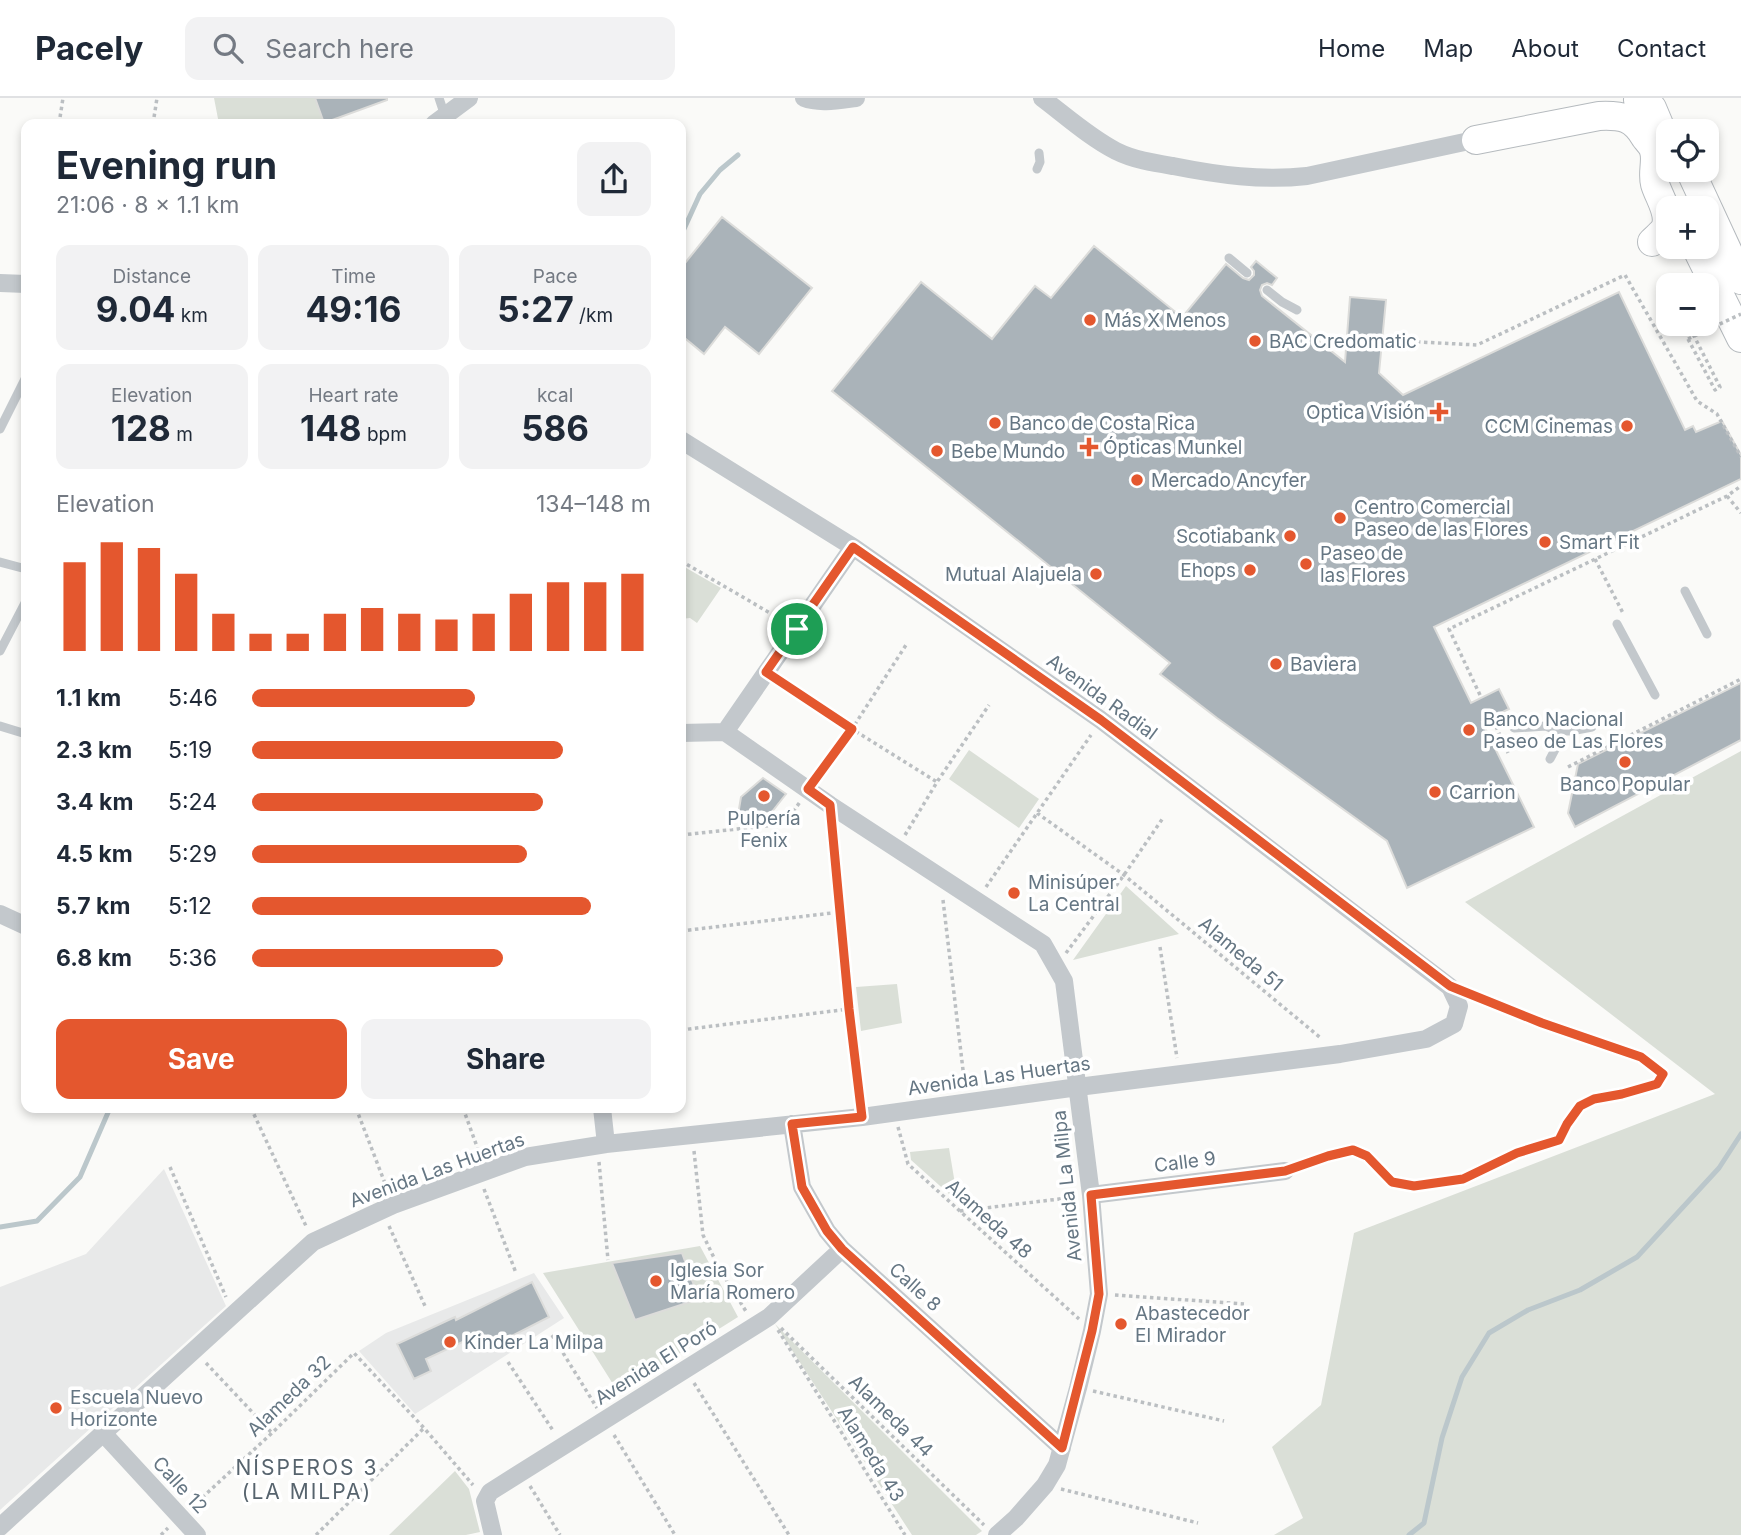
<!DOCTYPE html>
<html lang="en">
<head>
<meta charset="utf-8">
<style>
  :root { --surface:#fff; --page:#f2f2f3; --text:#1f2937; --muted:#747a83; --line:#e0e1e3; --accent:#e4572e }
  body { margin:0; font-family:Inter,sans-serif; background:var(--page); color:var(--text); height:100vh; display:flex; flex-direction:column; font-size:26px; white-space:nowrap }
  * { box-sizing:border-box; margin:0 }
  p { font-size:23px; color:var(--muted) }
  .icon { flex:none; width:38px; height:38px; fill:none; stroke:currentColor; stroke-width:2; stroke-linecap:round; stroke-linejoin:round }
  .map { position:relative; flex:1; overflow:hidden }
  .side { position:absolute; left:21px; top:21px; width:665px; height:994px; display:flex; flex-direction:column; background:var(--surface); border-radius:14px; box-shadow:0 4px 10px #0003 }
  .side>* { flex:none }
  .fabs { position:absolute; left:1656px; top:21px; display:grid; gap:14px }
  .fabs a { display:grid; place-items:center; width:63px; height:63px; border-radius:14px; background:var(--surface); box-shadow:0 4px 10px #0003; font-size:35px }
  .pin { position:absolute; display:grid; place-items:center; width:60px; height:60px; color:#fff; margin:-30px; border:4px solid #fff; border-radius:50%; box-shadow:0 2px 7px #0007 }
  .round { display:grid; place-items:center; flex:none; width:74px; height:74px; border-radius:14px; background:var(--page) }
  .head { display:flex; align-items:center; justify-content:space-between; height:119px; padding:0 35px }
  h1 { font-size:38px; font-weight:700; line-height:52px }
  .metrics { display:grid; grid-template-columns:repeat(3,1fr); gap:10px; height:119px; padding:7px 35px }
  .metrics div { display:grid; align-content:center; border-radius:14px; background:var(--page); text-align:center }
  .metrics b { font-size:35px; font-weight:700 }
  .metrics small { font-size:19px; font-weight:400 }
  .metrics p { font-size:19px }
  .chart { height:196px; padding:14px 35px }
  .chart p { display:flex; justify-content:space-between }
  .chart svg { width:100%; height:126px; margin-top:7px; stroke:var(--accent); stroke-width:6 }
  .primary-button { display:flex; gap:14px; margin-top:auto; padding:14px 35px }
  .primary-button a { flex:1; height:80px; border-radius:14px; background:var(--accent); color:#fff; font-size:28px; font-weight:700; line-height:80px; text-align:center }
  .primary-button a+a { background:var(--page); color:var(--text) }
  ul { padding:0 35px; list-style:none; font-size:23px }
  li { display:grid; grid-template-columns:112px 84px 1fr; align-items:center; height:52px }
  li i { height:18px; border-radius:9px; background:var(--accent) }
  header { display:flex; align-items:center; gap:42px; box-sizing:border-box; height:98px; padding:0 35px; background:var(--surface); border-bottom:2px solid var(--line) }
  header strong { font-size:33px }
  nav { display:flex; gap:38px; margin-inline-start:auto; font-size:24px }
  .search { width:490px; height:63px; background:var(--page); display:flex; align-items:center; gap:18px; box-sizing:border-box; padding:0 24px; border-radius:14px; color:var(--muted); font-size:26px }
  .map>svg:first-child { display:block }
</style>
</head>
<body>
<header>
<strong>Pacely</strong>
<div class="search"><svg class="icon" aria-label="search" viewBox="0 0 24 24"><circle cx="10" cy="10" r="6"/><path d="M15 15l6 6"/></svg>Search here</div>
<nav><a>Home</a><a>Map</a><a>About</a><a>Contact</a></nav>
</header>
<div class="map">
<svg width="1741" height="1437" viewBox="0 0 1741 1437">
  <rect width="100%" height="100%" fill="#fafaf8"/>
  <path fill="#e8e9e9" d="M 164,1071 L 226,1208 L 0,1412 L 0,1189 L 86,1156 Z
    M 534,1175 L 564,1220 L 415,1316 L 359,1253 L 386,1235 Z"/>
  <path fill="#dadfd7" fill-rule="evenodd" d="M 214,0 L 315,0 L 324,26 L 219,26 Z
    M 681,467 L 721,490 L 697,525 L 690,520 L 681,521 Z
    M 969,652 L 1039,701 L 1019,730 L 949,681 Z
    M 1741,653 L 1741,1437 L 1274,1437 L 1303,1420 L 1272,1349 L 1321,1307 L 1354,1135 L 1715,996 L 1465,804 Z
    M 1126,788 L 1179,836 L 1073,862 Z
    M 897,886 L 902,925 L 861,933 L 856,889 Z
    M 949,1050 L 958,1104 L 911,1062 L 910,1054 Z
    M 700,1148 L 738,1219 L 618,1294 L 543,1175 ZM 682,1155 L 699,1200 L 635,1222 L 612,1165 Z
    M 775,1226 L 982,1433 L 976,1437 L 912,1437 Z
    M 455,1373 L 469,1391 L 480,1434 L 466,1437 L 389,1437 Z"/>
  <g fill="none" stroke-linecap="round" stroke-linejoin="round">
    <path stroke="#bbc7cb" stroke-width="5" d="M 681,135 L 684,131 L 700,96 L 720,72 L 738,57
      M 0,1129 L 37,1123 L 80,1079 L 110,1010
      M 1409,1437 L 1424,1425 L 1442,1340 L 1462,1279 L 1489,1235 L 1528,1212 L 1580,1192 L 1637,1159 L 1719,1070 L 1741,1036"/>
  </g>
  <path fill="#aab3b9" stroke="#dcdcda" stroke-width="2" d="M 315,0 L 387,0 L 387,2 L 324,25 Z
    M 722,119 L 812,190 L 759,256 L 725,229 L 704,256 L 681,237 L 681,170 Z
    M 1094,148 L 1178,216 L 1180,222 L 1226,166 L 1243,180 L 1249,182 L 1254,177 L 1254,173 L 1251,169 L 1256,163 L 1277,180 L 1272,187 L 1267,185 L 1262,187 L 1260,192 L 1262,198 L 1345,264 L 1350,199 L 1386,202 L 1379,275 L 1403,297 L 1619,194 L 1685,332 L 1693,328 L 1696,334 L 1722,323 L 1741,357 L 1741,381 L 1434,529 L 1471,605 L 1499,591 L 1509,611 L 1482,624 L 1534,729 L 1407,790 L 1387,743 L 1217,620 L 1160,576 L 1170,565 L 832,293 L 921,184 L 992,241 L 1035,188 L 1051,200 Z
    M 1741,585 L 1741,642 L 1575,729 L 1568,715 L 1578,666 Z
    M 763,680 L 786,696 L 771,715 L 738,717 L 741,699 Z
    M 682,1155 L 699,1201 L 635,1222 L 612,1165 Z
    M 532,1184 L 549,1219 L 480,1254 L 473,1239 L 426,1261 L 431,1273 L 414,1281 L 397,1246 L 455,1219 L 456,1222 Z"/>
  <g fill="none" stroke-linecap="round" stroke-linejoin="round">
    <defs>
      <path id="primary" d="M 1638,2 L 1648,5 L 1652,10 L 1668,48
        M 1476,42 L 1599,18 C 1622,17 1633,19 1645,39 C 1648,43 1653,48 1654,53 C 1657,63 1652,75 1655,86 C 1659,100 1673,118 1664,132 C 1661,136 1656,140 1652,144
        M 1690,72 L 1741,182
        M 1696,149 L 1741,240"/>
    </defs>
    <use href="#primary" stroke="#b5babe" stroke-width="30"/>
    <path stroke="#bbbfc2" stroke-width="3.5" stroke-dasharray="3.5 3.5" stroke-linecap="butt" d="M 59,26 L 63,0
      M 153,26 L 157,0
      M 1688,241 L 1715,292 L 1720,289 L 1692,234 L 1710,226
      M 1382,242 L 1477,247 L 1625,177 L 1697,303 L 1717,316 L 1741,359
      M 1727,398 L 1741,415
      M 1595,461 L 1623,515
      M 681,463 L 782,522
      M 780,583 L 852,631 L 937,684
      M 1480,597 L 1449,531 L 1727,398 L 1741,388
      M 1493,622 L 1508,655
      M 1568,669 L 1741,581
      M 818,678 L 852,631 L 906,547
      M 1037,715 L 1124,777 L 1322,941
      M 832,728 L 849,911 L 860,1003
      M 681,737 L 784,726 L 800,704
      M 905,737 L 937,684 L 989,607
      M 986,789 L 1091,637
      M 943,802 L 965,989
      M 681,833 L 840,814
      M 1160,849 L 1177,960
      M 1066,855 L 1124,777 L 1163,720
      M 681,932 L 849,911
      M 251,1010 L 306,1128
      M 356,1010 L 388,1093
      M 463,1010 L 480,1057
      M 898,1029 L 908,1066 L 1079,1221
      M 694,1053 L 703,1137 L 718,1168 L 747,1215
      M 599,1064 L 608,1162
      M 1301,1067 L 1328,1058 L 1353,1052 L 1367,1058 L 1392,1084 L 1414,1088 L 1463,1081 L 1517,1055 L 1559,1042 L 1567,1026 L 1580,1008 L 1594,1001 L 1622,996 L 1657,986 L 1663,976 L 1641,959 L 1542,925 L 1472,897
      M 170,1069 L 226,1199
      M 484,1091 L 516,1175
      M 960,1113 L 1076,1099
      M 389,1128 L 425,1208
      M 1115,1197 L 1244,1206
      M 781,1230 L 984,1427
      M 778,1232 L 905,1437
      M 552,1237 L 597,1310
      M 508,1264 L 554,1334
      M 206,1265 L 272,1335
      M 694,1285 L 789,1437
      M 1093,1293 L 1224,1323
      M 614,1337 L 675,1437
      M 530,1388 L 560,1437
      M 1061,1391 L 1198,1425
      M 192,1409 L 272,1335 L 354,1255 L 424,1330 L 473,1387
      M 161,1437 L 168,1430
      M 316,1437 L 424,1330"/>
    <path stroke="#c3c8cc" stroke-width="9" d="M 439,0 L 445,18
      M 1037,71 L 1040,64 L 1039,55
      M 1229,160 L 1247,175
      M 1267,192 L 1282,204 L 1297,212
      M 0,331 L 26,279
      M 0,464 L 26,471
      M 1685,493 L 1707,536
      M 1617,526 L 1655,597
      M 0,553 L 26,503
      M 0,628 L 26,636
      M 1514,630 L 1546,628 L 1558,633 L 1559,644 L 1550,661
      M 1558,633 L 1571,633 L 1592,629"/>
    <path stroke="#c3c8cc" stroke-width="18" d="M 804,0 C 819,6 840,2 856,0
      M 1042,0 C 1066,18 1089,39 1116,53 C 1134,62 1154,65 1173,68 C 1218,77 1262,83 1307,78 L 1483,40
      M 434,26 L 469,0
      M 0,185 L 26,186
      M 725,634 L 853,449
      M 681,635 L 725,634 L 830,707 L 1043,846 L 1064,883 L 1091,1097 L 1099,1196 L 1092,1233 L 1078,1290 L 1057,1367 L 1045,1387 L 1016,1420 L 997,1437
      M 0,816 L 26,828
      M 602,1010 L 606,1046
      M 792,1026 L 802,1089 L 827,1133 L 842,1151 L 1062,1350
      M 1091,1097 L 1285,1073
      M 103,1335 L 197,1437
      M 0,1429 L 313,1144 L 393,1107 L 525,1059 L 606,1046 L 862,1019 L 1078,989 L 1340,956 L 1426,941 L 1454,926 L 1459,908 L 1450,889 L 1101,622 L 853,449 L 681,342
      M 493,1437 L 485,1403 L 490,1394 L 769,1219 L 842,1151"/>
    <use href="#primary" stroke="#fff" stroke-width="28"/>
    <path stroke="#bbbfc2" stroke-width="3.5" stroke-dasharray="3.5 3.5" stroke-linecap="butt" d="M 1688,241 L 1741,216"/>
  </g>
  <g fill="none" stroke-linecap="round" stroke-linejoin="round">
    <defs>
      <path id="route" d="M 853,449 L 1101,622 L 1450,888 L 1542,925 L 1641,959 L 1663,976 L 1657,986 L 1622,996 L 1594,1001 L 1580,1008 L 1567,1026 L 1559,1042 L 1517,1055 L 1463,1081 L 1414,1088 L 1392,1084 L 1367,1058 L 1353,1052 L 1328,1058 L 1285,1073 L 1091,1097 L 1099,1196 L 1092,1233 L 1062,1350 L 842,1151 L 827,1133 L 802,1089 L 792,1026 L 862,1019 L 849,911 L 830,707 L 808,691 L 852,631 L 766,574 Z"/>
    </defs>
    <use href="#route" stroke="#fff" stroke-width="14"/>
    <use href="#route" stroke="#e4572e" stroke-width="9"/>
  </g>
  <g fill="#e4572e" stroke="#fff" stroke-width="2.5">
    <circle cx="1090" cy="222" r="7"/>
    <circle cx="1255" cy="243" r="7"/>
    <path d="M1435.5 303.5h7v7h7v7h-7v7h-7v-7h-7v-7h7z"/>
    <circle cx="995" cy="325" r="7"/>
    <circle cx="1627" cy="328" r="7"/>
    <path d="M1085.5 338.5h7v7h7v7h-7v7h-7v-7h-7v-7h7z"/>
    <circle cx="937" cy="353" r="7"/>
    <circle cx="1137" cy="382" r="7"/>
    <circle cx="1340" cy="420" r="7"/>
    <circle cx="1290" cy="438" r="7"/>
    <circle cx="1545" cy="444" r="7"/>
    <circle cx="1306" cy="466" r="7"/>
    <circle cx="1250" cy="472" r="7"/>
    <circle cx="1096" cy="476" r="7"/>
    <circle cx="1276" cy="566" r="7"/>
    <circle cx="1469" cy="632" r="7"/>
    <circle cx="1625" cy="664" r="7"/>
    <circle cx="1435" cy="694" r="7"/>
    <circle cx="764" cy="698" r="7"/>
    <circle cx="1014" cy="795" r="7"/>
    <circle cx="656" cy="1183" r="7"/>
    <circle cx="1121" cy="1226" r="7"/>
    <circle cx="450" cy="1244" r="7"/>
    <circle cx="56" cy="1310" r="7"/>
  </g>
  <g text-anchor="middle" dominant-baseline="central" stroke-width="7" stroke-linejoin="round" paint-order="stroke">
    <g font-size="19" fill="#657683" stroke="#fff" text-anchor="start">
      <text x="1104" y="222">Más X Menos</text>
      <text x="1269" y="243">BAC Credomatic</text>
      <text x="1425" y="314" text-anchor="end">Optica Visión</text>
      <text x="1009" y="325">Banco de Costa Rica</text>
      <text x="1613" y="328" text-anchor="end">CCM Cinemas</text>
      <text x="1103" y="349">Ópticas Munkel</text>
      <text x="951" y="353">Bebe Mundo</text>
      <text x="1151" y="382">Mercado Ancyfer</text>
      <text x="1354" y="409">Centro Comercial<tspan x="1354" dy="22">Paseo de las Flores</tspan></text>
      <text x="1276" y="438" text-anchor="end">Scotiabank</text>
      <text x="1559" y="444">Smart Fit</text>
      <text x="1320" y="455">Paseo de<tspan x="1320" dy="22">las Flores</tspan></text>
      <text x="1236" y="472" text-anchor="end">Ehops</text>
      <text x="1082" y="476" text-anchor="end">Mutual Alajuela</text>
      <text x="1290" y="566">Baviera</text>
      <text x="1483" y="621">Banco Nacional<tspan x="1483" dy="22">Paseo de Las Flores</tspan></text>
      <text x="1625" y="686" text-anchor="middle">Banco Popular</text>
      <text x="1449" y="694">Carrion</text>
      <text x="764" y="720" text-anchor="middle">Pulpería<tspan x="764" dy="22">Fenix</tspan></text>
      <text x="1028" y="784">Minisúper<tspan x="1028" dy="22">La Central</tspan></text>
      <text x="670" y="1172">Iglesia Sor<tspan x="670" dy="22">María Romero</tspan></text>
      <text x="1135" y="1215">Abastecedor<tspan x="1135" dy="22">El Mirador</tspan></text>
      <text x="464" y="1244">Kinder La Milpa</text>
      <text x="70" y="1299">Escuela Nuevo<tspan x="70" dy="22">Horizonte</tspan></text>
    </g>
    <g font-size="19" fill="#657683" stroke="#fff">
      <text transform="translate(1102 599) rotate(36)">Avenida Radial</text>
      <text transform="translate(1241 856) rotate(40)">Alameda 51</text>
      <text transform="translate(999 978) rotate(-8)">Avenida Las Huertas</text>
      <text transform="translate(1185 1064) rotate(-7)">Calle 9</text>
      <text transform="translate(437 1072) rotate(-20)">Avenida Las Huertas</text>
      <text transform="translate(1067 1088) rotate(-96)">Avenida La Milpa</text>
      <text transform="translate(989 1121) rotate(42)">Alameda 48</text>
      <text transform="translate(915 1189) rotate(42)">Calle 8</text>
      <text transform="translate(656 1265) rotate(-32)">Avenida El Poró</text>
      <text transform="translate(289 1298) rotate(-44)">Alameda 32</text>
      <text transform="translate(891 1318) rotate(44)">Alameda 44</text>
      <text transform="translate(871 1356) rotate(58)">Alameda 43</text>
      <text transform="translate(180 1387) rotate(47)">Calle 12</text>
    </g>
    <g font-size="21" letter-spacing="2" fill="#57646e" stroke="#fff">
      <text x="307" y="1369">NÍSPEROS 3<tspan x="307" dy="24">(LA MILPA)</tspan></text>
    </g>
  </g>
</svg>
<div class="fabs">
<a><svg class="icon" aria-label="locate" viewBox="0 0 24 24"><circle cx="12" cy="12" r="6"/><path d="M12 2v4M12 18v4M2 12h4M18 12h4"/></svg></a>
<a>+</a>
<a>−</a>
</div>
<div class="pin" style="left:797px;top:531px;background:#1e9e55"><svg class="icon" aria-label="arrive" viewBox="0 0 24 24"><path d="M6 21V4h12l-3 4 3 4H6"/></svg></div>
<section class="side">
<div class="head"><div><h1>Evening run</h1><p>21:06 · 8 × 1.1 km</p></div><a class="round"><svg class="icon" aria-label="share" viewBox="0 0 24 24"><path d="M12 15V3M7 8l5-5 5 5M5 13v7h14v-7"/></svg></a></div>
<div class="metrics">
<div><p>Distance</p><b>9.04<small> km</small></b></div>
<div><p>Time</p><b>49:16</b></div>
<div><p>Pace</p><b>5:27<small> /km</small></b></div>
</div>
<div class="metrics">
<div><p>Elevation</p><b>128<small> m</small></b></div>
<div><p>Heart rate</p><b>148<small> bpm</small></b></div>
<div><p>kcal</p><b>586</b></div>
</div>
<div class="chart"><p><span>Elevation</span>134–148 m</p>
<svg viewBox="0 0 160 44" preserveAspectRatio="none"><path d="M5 44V13M15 44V6M25 44V8M35 44V17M45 44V31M55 44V38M65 44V38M75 44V31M85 44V29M95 44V31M105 44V33M115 44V31M125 44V24M135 44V20M145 44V20M155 44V17"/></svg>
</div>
<ul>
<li><b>1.1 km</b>5:46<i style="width:56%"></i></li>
<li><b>2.3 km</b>5:19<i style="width:78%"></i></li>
<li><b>3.4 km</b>5:24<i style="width:73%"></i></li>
<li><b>4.5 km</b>5:29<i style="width:69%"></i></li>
<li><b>5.7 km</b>5:12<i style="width:85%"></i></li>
<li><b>6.8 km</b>5:36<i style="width:63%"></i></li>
</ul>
<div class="primary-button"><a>Save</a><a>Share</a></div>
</section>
</div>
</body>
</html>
